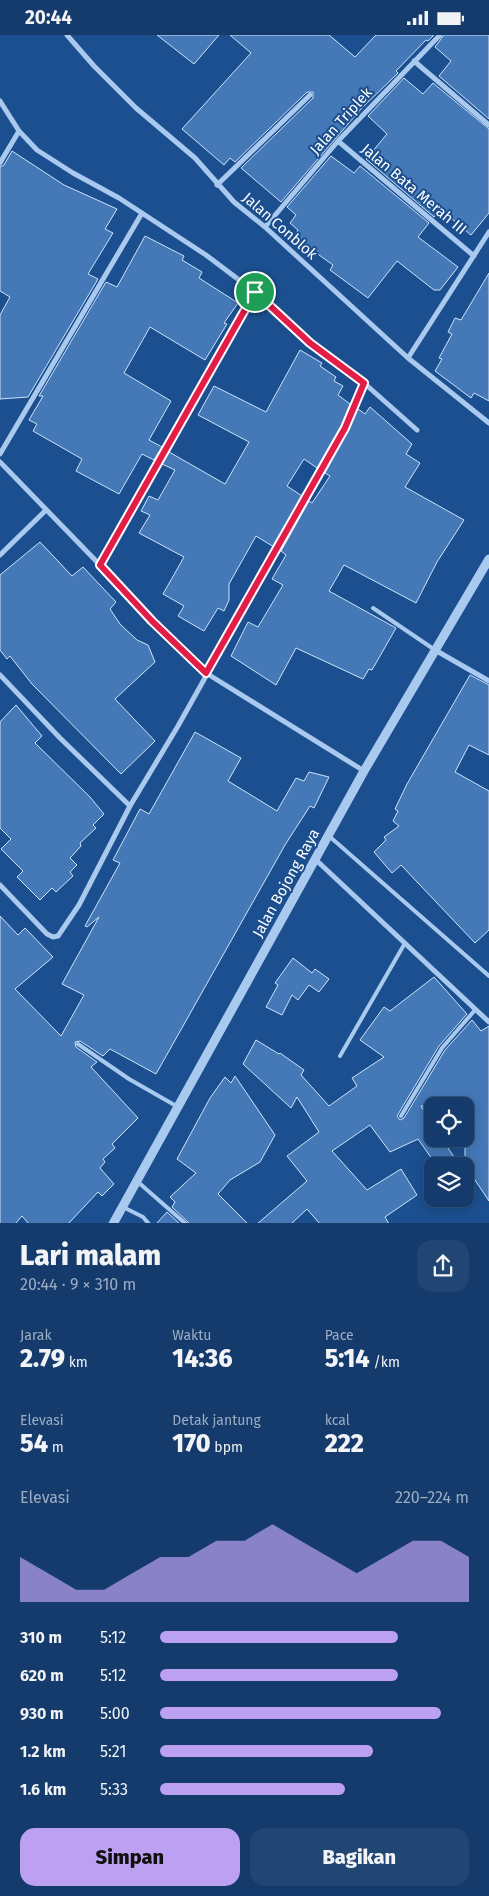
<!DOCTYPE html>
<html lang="id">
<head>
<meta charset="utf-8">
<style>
  :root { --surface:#143b6b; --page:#214673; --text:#f1f3f6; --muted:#9dadc1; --line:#33557e; --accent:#bca0f2 }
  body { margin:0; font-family:"Fira Sans",sans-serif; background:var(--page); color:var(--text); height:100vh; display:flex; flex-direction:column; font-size:19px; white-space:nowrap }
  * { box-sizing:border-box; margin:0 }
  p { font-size:16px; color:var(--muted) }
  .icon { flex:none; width:28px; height:28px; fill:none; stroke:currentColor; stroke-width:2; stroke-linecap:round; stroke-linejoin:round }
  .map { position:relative; height:1188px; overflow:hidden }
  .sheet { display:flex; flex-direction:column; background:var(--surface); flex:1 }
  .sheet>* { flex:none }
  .controls { position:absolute; left:424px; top:1062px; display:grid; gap:10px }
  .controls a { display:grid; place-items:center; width:50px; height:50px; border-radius:10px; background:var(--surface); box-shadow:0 2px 12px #0003,0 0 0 1px var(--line); font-size:25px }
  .pin { position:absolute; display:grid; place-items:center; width:42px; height:42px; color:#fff; margin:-21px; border:2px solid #fff; border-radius:50%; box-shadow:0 1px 5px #0007 }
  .round { display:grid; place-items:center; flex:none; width:52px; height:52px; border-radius:15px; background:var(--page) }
  .head { display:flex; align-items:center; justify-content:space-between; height:85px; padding:0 20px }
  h1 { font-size:28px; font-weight:800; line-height:38px }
  .metrics { display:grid; grid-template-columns:repeat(3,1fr); gap:8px; height:85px; padding:5px 20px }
  .metrics div { display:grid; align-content:center }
  .metrics b { font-size:25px; font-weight:800 }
  .metrics small { font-size:14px; font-weight:400 }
  .metrics p { font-size:14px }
  .chart { height:140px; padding:10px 20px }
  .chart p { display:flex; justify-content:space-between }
  .chart svg { width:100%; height:90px; margin-top:5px; fill:var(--accent); opacity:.7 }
  .button { display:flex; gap:10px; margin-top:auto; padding:10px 20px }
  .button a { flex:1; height:58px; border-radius:15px; background:var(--accent); color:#111; font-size:20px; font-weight:800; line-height:58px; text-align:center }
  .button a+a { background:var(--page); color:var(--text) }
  ul { padding:0 20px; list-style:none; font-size:16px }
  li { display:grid; grid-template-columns:80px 60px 1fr; align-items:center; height:38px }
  li i { height:12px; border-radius:6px; background:var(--accent) }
  .status { display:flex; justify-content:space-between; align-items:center; height:35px; padding:0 25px; background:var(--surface); direction:ltr }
  .status svg { height:14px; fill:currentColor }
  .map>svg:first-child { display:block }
</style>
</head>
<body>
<div class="status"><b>20:44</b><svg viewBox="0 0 49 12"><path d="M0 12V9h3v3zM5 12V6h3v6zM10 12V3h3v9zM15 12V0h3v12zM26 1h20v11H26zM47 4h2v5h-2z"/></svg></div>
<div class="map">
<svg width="489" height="1189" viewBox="0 0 489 1189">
  <rect width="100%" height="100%" fill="#1b4f8f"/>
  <path fill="#4478b7" stroke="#cfe3fa" d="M 157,0 L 219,0 L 194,29 Z
    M 230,0 L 329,0 L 355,22 L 376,0 L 434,0 L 428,6 L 426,5 L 396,36 L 398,38 L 361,74 L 281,167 L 241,133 L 313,63 L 313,57 L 307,57 L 235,127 L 230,123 L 224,130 L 182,94 L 251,18 Z
    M 444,0 L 489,0 L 489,84 L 439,41 L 451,26 L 435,12 Z
    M 404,43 L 423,59 L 433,48 L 489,94 L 489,178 L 471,200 L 440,174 L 434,182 L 366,124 L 387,99 L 368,81 Z
    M 12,116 L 64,150 L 117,174 L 105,194 L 113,198 L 88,239 L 98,244 L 28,362 L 0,364 L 0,280 L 10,262 L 0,256 L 0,132 L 4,130 Z
    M 331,121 L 354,138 L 360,131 L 429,188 L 418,202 L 458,232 L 440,255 L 434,255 L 397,226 L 368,263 L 330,235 L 333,230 L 294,202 L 298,195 L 290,188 L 296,180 L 287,172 Z
    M 145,201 L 184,221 L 182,225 L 202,237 L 199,243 L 238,268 L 224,288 L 227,289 L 205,325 L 150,292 L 124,338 L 171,366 L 149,405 L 162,412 L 154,425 L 142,419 L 119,459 L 76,436 L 82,424 L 33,396 L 37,389 L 29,385 L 43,361 L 39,361 L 106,247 L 117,252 Z
    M 489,238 L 489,366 L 474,358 L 471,363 L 435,336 L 442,324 L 439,323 L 452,299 L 448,297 L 455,283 L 461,285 Z
    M 300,315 L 322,328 L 320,331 L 336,342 L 334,346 L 343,351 L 338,360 L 350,369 L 341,391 L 317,433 L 304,424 L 287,451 L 302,461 L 274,512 L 256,501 L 229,549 L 229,565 L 224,576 L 218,573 L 204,596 L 178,581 L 184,571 L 163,559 L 184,522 L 139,498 L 150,480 L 141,476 L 149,461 L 158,465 L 175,435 L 162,429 L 169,417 L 225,449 L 249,407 L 198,380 L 214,351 L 266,377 Z
    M 370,372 L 412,409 L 406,419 L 420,428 L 405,452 L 464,485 L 437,527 L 416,568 L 344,530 L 329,556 L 396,593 L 372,635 L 369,634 L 363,644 L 296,613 L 276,650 L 231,621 L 248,587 L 258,592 L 283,550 L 272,544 L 286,520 L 281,516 L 309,466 L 312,468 L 330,441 L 325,438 L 358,374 L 365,379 Z
    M 40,507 L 72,541 L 83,532 L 116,567 L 110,574 L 120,589 L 137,605 L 148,610 L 155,627 L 115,664 L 155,706 L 121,739 L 32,649 L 10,621 L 7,624 L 0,615 L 0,540 Z
    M 470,640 L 489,650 L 489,720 L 469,710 L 455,737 L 489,756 L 489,895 L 475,908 L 401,830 L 392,838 L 374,817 L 386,805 L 384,802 L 399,791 L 393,786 L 398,776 L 395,774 L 407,749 Z
    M 16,670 L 42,701 L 35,708 L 90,762 L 104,779 L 93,790 L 96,793 L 80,808 L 81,811 L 70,823 L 77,830 L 70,837 L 73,841 L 56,857 L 52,853 L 40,865 L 17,842 L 23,836 L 1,814 L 11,804 L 0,793 L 0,687 Z
    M 195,697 L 241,723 L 228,746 L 277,776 L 296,743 L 304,746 L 309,737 L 329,742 L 314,773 L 310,771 L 285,810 L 156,1039 L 110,1014 L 103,1021 L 80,1006 L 75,1007 L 76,1012 L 97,1027 L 91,1032 L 138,1083 L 112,1109 L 115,1113 L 103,1124 L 105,1127 L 100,1133 L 114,1149 L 102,1161 L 98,1157 L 68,1189 L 29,1189 L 22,1181 L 15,1189 L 0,1189 L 0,881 L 18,900 L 25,893 L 53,922 L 15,954 L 61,1001 L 84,960 L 62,949 L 99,882 L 87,892 L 85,891 L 120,828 L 113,825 L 140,774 L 149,779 Z
    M 293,923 L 312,938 L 315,934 L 329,944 L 319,957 L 309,950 L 298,965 L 292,960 L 282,980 L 266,972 L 278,950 L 275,948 Z
    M 434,942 L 467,979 L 439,1011 L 397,1081 L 400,1085 L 404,1083 L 445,1015 L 472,985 L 481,996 L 489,991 L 489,1166 L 465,1130 L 465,1071 L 421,1071 L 432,1089 L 432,1104 L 442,1104 L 460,1131 L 437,1131 L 418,1104 L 390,1117 L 370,1090 L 332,1116 L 367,1155 L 401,1134 L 417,1160 L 385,1182 L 389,1189 L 320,1189 L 307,1174 L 291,1189 L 257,1189 L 307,1146 L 287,1121 L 319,1097 L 297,1062 L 291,1073 L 243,1029 L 256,1005 L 279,1019 L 280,1018 L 304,1035 L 301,1040 L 329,1071 L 357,1051 L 352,1043 L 384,1022 L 360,1005 L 384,972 L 390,976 Z
    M 235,1041 L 275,1100 L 260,1127 L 230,1145 L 218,1159 L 248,1189 L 190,1189 L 172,1172 L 175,1167 L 170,1162 L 196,1138 L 177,1124 L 210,1063 L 225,1042 L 231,1048 Z
    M 167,1177 L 180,1189 L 156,1189 Z"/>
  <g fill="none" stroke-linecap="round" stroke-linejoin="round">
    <path stroke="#a9c9ee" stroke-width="4" d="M 373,573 L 435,615
      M 329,801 L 489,941
      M 78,1009 L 129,1044 L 178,1072
      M 340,1021 L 405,908
      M 401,1081 L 442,1013 L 475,975
      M 138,1147 L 186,1189
      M 123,1172 L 143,1182 L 149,1189"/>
    <path stroke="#a9c9ee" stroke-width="5" d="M 67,0 L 94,31 L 136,73 L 195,123 L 234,167 L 265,192 L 408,323 L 489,388
      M 414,26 L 489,90
      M 0,66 L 19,96 L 37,115 L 73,138 L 119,163 L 206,220 L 255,257 L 310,307 L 364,348 L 417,395
      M 338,106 L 474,221
      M 0,128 L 19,96
      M 217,150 L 310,60
      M 265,192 L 338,106 L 440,0
      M 255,257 L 100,530 L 152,586 L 206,638 L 364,736
      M 408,323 L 489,197
      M 0,419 L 142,178
      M 0,427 L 100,530
      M 0,520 L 45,476
      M 435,615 L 489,646
      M 0,640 L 60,703 L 130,771
      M 315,824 L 489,987
      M 0,850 L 47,899 L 53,902 L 58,901 L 79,870 L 130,771 L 178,691 L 345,393 L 364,348"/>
    <path stroke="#a9c9ee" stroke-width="9" d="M 113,1189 L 364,736 L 489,524"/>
  </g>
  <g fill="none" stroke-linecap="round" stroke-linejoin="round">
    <defs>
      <path id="route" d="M 255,257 L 310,308 L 364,348 L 345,393 L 206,638 L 152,586 L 100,530 Z"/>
    </defs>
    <use href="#route" stroke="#fff" stroke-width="10"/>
    <use href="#route" stroke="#e11d48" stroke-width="6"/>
  </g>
  <g text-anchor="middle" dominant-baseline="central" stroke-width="4" stroke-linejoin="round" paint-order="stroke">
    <g font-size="15" fill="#fff" stroke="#1b4f8f">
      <text transform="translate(341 86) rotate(-48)">Jalan Triplek</text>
      <text transform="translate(414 154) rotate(40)">Jalan Bata Merah III</text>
      <text transform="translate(280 191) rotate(41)">Jalan Conblok</text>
      <text transform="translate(286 848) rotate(-61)">Jalan Bojong Raya</text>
    </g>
  </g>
</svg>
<div class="controls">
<a><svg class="icon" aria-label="locate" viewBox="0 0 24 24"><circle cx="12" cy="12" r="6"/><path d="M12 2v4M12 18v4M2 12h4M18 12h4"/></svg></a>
<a><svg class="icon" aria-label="layers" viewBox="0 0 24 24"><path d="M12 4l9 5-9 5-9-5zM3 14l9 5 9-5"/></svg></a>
</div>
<div class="pin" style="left:255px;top:257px;background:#1e9e55"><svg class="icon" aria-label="arrive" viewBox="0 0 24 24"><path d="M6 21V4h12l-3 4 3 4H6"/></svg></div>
</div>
<section class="sheet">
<div class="head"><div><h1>Lari malam</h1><p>20:44 · 9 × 310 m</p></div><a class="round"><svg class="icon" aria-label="share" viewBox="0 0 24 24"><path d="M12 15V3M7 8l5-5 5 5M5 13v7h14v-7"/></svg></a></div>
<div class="metrics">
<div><p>Jarak</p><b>2.79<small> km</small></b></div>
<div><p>Waktu</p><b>14:36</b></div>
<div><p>Pace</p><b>5:14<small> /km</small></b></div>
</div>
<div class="metrics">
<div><p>Elevasi</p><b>54<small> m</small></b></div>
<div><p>Detak jantung</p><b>170<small> bpm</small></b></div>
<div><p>kcal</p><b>222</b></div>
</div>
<div class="chart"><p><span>Elevasi</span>220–224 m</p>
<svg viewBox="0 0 160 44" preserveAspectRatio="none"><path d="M0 44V22L10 30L20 38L30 38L40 30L50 22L60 22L70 14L80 14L90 6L100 14L110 22L120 30L130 22L140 14L150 14L160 22V44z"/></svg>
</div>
<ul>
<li><b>310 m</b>5:12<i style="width:77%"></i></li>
<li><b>620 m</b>5:12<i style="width:77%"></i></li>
<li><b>930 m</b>5:00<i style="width:91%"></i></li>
<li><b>1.2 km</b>5:21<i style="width:69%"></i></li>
<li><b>1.6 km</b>5:33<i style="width:60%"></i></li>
</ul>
<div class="button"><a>Simpan</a><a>Bagikan</a></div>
</section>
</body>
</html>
